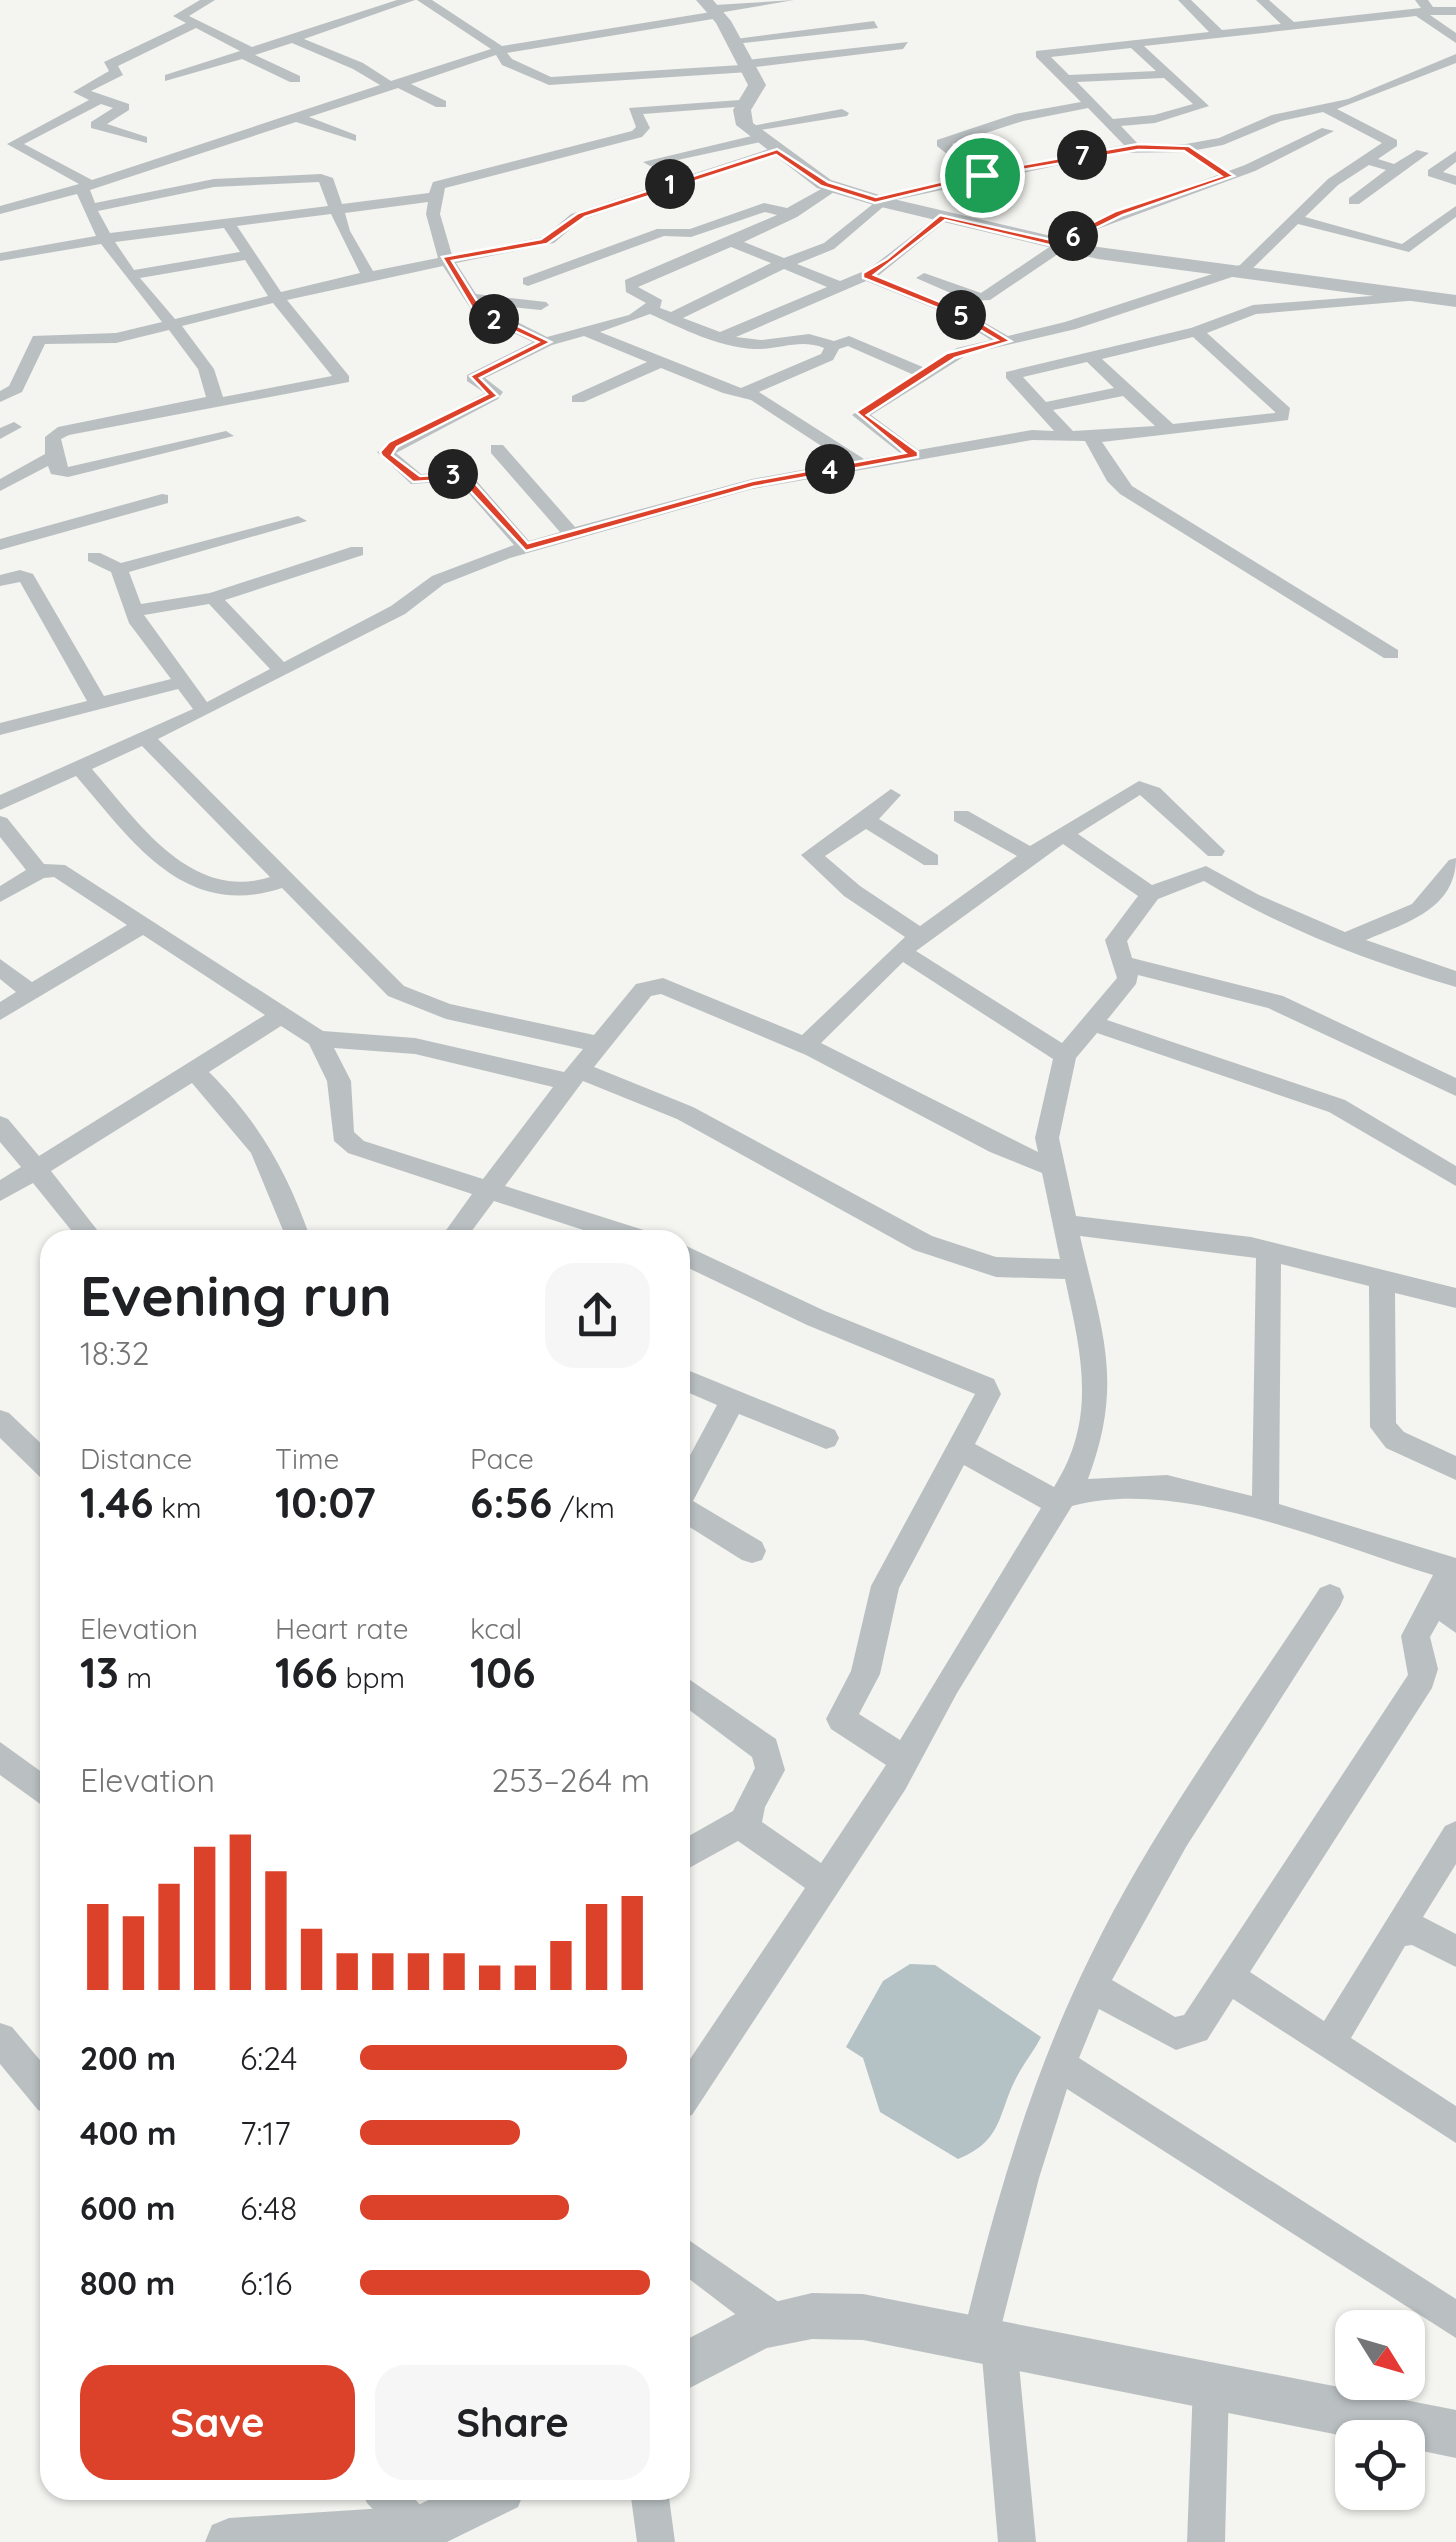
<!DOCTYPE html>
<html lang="en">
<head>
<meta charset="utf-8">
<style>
  :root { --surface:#fff; --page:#f6f6f6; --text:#202124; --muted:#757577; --accent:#dc4129 }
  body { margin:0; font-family:Quicksand,sans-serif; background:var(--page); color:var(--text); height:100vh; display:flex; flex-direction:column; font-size:38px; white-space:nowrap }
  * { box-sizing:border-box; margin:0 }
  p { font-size:32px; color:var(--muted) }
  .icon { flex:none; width:55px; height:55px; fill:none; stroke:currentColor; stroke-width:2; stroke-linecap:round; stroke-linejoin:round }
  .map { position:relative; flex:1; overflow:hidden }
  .side { position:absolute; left:40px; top:1230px; width:650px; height:1270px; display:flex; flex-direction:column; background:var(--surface); border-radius:30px; box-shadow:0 2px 8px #0004 }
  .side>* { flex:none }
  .needle { width:65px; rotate:127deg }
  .fabs { position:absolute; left:1335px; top:2310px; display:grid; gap:20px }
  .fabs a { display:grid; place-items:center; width:90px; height:90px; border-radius:20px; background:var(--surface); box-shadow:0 2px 8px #0004; font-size:50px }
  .pin { position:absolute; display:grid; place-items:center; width:85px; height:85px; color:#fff; margin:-42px; border:5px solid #fff; border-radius:50%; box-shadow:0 2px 10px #0007 }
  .km { position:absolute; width:50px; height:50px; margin:-25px; border-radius:50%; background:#222; color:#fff; font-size:28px; line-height:50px; text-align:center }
  .round { display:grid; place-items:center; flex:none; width:105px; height:105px; border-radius:30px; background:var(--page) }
  .head { display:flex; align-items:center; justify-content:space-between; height:170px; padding:0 40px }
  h1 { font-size:55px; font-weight:700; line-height:75px }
  .metrics { display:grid; grid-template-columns:repeat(3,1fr); gap:15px; height:170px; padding:10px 40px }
  .metrics div { display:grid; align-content:center }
  .metrics b { font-size:42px; font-weight:700 }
  .metrics small { font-size:28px; font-weight:400 }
  .metrics p { font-size:28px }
  .chart { height:280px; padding:20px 40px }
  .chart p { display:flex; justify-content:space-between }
  .chart svg { width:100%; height:180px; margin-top:10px; stroke:var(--accent); stroke-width:6 }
  .action { display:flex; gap:20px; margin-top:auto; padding:20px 40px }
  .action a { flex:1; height:115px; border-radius:30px; background:var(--accent); color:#fff; font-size:40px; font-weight:700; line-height:115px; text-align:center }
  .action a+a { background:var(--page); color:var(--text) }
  ul { padding:0 40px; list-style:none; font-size:32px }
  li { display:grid; grid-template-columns:160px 120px 1fr; align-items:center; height:75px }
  li i { height:25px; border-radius:12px; background:var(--accent) }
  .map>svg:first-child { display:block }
</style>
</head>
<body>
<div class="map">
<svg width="1456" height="2542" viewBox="0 0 1456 2542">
  <rect width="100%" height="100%" fill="#f4f4f0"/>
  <path fill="#b4c2c5" d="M 910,1964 L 935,1965 L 1041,2037 C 1035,2049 1027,2059 1020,2071 C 997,2110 1006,2140 958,2159 L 880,2112 L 863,2058 L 846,2047 L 883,1981 Z"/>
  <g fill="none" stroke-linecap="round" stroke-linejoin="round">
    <path fill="#bac0c2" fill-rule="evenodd" d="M 200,0 L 215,0 L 189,16 L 252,47 L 397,0 L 415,0 L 304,39 L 363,63 L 391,81 L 491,49 L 417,0 L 432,0 L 502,46 L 711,12 L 715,5 L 794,0 L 724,12 L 719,18 L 507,53 L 512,59 L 551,77 L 741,65 L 747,60 L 908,42 L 903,49 L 755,67 L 749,72 L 549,85 L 502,65 L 496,55 L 411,84 L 446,101 L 446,107 L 436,107 L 398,88 L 309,117 L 356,135 L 356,141 L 296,122 L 90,190 L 95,203 L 214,179 L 321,174 L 333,178 L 342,204 L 429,193 L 433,182 L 632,131 L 636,127 L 629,108 L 754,99 L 756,102 L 749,106 L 643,114 L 650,128 L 642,137 L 445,188 L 440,214 L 452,255 L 544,237 L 571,214 L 772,148 L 784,151 L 581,220 L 554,243 L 456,263 L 476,294 L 546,302 L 549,305 L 541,310 L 482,304 L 547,337 L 629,315 L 646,303 L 626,292 L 625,280 L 777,215 L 765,212 L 691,237 L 664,236 L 528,286 L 523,284 L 523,278 L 657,229 L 690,229 L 764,203 L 787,208 L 832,183 L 837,184 L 837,190 L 797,217 L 744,242 L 784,258 L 824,243 L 873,204 L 868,200 L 870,197 L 973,175 L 937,146 L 937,140 L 1015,114 L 1081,102 L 1036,57 L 1036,51 L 1209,32 L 1178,0 L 1191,0 L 1222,30 L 1281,24 L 1256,0 L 1269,0 L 1294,22 L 1421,8 L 1415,0 L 1428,0 L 1433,7 L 1456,7 L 1456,15 L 1430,15 L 1456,33 L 1456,43 L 1416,16 L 1144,46 L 1209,106 L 1155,123 L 1121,126 L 1139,145 L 1186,144 L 1219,138 L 1272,115 L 1348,99 L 1456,54 L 1456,63 L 1337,109 L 1397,140 L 1397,146 L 1378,159 L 1394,164 L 1417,150 L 1429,153 L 1359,204 L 1349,204 L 1349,198 L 1386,170 L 1369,165 L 1338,185 L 1305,217 L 1402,244 L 1456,206 L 1456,217 L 1409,252 L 1298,224 L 1250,271 L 1076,329 L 968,354 L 871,415 L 918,450 L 1032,430 L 1054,431 L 1006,378 L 1006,372 L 1191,328 L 1253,305 L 1424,292 L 1427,295 L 1419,300 L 1256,314 L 1207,333 L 1290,408 L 1288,420 L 1102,442 L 1132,486 L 1398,650 L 1398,658 L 1384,658 L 1120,494 L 1107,481 L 1085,441 L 1032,440 L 752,489 L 510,558 L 444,584 L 405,614 L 158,739 L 404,986 L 450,1004 L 594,1035 L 636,984 L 663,978 L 802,1035 L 905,937 L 844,896 L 801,855 L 891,789 L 901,795 L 879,819 L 938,855 L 938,865 L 924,865 L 866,829 L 825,856 L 860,886 L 920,926 L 1017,856 L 954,821 L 954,811 L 968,811 L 1030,846 L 1139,781 L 1160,788 L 1225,851 L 1222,856 L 1208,856 L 1140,795 L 1078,834 L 1152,885 L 1206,866 L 1259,895 L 1345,932 L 1412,904 L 1449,860 L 1456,858 C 1456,909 1406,923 1366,940 L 1456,971 L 1456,987 C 1370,962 1281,928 1204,881 L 1158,899 L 1127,941 L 1132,958 L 1283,996 L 1456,1078 L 1456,1096 L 1268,1008 L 1138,975 L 1136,984 L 1107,1020 L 1345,1100 L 1456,1166 L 1456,1186 L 1329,1112 L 1097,1033 L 1076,1058 L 1059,1138 L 1076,1216 L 1251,1237 L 1456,1288 L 1456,1308 L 1395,1293 L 1396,1423 L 1404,1432 L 1456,1456 L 1456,1480 L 1386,1448 L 1370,1427 L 1369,1286 L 1281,1264 L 1279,1504 L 1456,1558 L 1456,1633 L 1439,1621 L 1430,1637 L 1438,1669 L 1432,1688 L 1250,1972 L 1324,2021 L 1445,1826 L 1456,1821 L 1456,1864 L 1423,1917 L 1456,1934 L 1456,1967 L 1412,1945 L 1405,1946 L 1351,2038 L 1456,2106 L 1456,2143 L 1233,1999 L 1207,2040 L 1176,2050 L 1099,2009 L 1079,2058 L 1456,2299 L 1456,2338 L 1067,2089 L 1039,2178 L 1001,2327 L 1012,2331 L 1017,2344 L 1036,2542 L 998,2542 L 982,2357 L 967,2353 L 962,2340 C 993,2209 1030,2079 1090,1957 C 1153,1827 1241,1709 1320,1588 L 1330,1584 L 1340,1588 L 1344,1597 L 1340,1606 L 1186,1847 L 1112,1980 L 1175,2017 L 1184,2015 L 1408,1675 L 1401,1636 L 1433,1575 C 1328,1543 1179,1477 1072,1506 L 957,1693 L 905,1790 L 692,2115 L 680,2120 L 680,2074 L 805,1888 L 738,1841 L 680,1873 L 680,1841 L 733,1811 L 755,1768 L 752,1757 L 680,1703 L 680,1673 L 776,1739 L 785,1770 L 765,1807 L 762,1822 L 821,1863 L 886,1765 L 831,1729 L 826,1719 L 851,1671 L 871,1586 L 975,1394 L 807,1325 L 680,1264 L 680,1243 L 825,1311 L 994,1379 L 1001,1394 L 975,1444 L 1054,1487 C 1098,1418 1081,1353 1065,1279 L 996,1277 L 914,1250 L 677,1119 L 583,1081 L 505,1186 L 653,1233 L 656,1240 L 614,1240 L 494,1201 L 465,1240 L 439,1240 L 472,1194 L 348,1153 L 334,1141 L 327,1081 L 309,1044 L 281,1026 L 209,1072 C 259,1122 288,1173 311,1240 L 287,1240 L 251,1153 L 192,1083 L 51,1171 L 105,1240 L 79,1240 L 33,1183 L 0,1201 L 0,1180 L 21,1167 L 0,1142 L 0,1116 L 8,1119 L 39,1156 L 265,1015 L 143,935 L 0,1020 L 0,1002 L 16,992 L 0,979 L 0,959 L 32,982 L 127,925 L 54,877 L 44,878 L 0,902 L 0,886 L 26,870 L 0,837 L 0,816 L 7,818 L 44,864 L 65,865 L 323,1031 L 415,1038 L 564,1072 L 583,1049 L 446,1019 L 388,996 L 282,888 C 184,920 133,842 76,776 L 0,810 L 0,795 L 193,709 L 178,689 L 0,735 L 0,723 L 87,701 L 20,582 L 0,586 L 0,575 L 20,570 L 33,574 L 104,696 L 171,679 L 129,623 L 111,572 L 88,561 L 88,553 L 100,553 L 121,563 L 298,516 L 307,521 L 129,572 L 141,604 L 210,593 L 351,547 L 363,547 L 363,555 L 225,600 L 284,662 L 391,606 L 432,576 L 514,545 L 458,481 L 411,484 L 377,452 L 485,393 L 467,381 L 467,375 L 533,342 L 474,314 L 443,266 L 287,300 L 349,376 L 349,382 L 69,435 L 61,439 L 68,467 L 226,431 L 234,436 L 68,477 L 51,474 L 48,466 L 0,491 L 0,479 L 45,454 L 45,437 L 58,427 L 206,397 L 198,369 L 169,330 L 116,343 L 45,344 L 22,392 L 0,402 L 0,391 L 9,386 L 33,336 L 116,333 L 162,322 L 101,244 L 0,261 L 0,253 L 96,236 L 77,194 L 0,214 L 0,206 L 79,184 L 7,144 L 89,100 L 73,92 L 109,71 L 104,62 L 186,23 L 173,16 ZM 196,28 L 240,51 L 165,75 L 165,81 L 242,59 L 290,82 L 300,82 L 300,76 L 255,55 L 292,43 L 353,69 L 380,85 L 92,180 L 24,144 L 101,104 L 113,108 L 91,122 L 91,128 L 147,143 L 147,137 L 107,124 L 129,110 L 129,104 L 91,91 L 123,75 L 118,66 ZM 1131,48 L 1156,71 L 1069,75 L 1051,57 ZM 1164,78 L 1193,104 L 1154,115 L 1113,119 L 1077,82 ZM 1088,108 L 1124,145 L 987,172 L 952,144 L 1023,121 ZM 1323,112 L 1382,143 L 1328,179 L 1240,265 L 1065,322 L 1008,336 L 961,309 L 878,276 L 948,219 L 950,216 L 943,212 L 869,269 L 840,281 L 797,264 L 834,249 L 890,201 L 1116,153 L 1186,152 L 1223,145 L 1281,121 ZM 319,182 L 328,206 L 110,233 L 98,211 L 214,187 ZM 428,202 L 426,214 L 438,258 L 373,271 L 350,231 L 345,213 ZM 331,214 L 360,273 L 281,292 L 237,226 ZM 224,228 L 240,252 L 134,270 L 115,242 ZM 731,247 L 771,263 L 671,312 L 660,308 L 662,300 L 638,287 ZM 245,260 L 268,296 L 175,319 L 140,278 ZM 784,269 L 827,287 L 720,332 L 683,318 ZM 866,281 L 951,315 L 991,340 L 957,348 L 925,368 L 849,336 L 834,341 L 809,334 L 761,340 L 736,337 ZM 273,303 L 332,376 L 223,397 L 214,369 L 182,326 ZM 650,314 C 683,329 718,347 754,349 C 779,350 800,338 824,348 L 821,354 L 741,388 L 600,332 ZM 584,336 L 647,362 L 572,396 L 572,402 L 584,402 L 661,368 L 723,393 L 751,400 L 846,462 L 752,479 L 575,527 L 503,445 L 491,445 L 491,453 L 560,532 L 529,541 L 468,471 L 421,474 L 396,453 L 498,399 L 503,392 L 485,378 L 552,345 ZM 1193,337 L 1275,412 L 1275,413 L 1173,424 L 1102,359 ZM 848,346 L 914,375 L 852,415 L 900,453 L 864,459 L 759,392 L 833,360 L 839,349 ZM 1087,362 L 1114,388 L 1046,402 L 1023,377 ZM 1123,396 L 1155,426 L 1073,431 L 1053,410 ZM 209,604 L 270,669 L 207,702 L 144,615 ZM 142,746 L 270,877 C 191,902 138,822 92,769 ZM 1063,844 L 1138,896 L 1105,940 L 1117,978 L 1062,1043 L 916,951 ZM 903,962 L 1053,1059 L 1035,1138 L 1038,1152 L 821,1043 ZM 661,994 L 806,1055 L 990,1152 L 1042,1173 L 1060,1259 L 996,1257 L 932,1236 L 693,1107 L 594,1067 L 651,996 ZM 334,1048 L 415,1054 L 553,1087 L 483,1179 L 364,1141 L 354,1132 L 351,1081 ZM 1080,1236 L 1256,1258 L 1252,1496 L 1167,1475 L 1088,1479 C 1125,1381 1101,1329 1080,1236 ZM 964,1465 L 1041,1508 L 900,1740 L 859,1714 L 880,1674 L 899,1588 Z
      M 874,21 L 878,28 L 734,44 L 728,40 Z
      M 842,109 L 849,113 L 847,116 L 748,132 L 741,128 Z
      M 1322,128 L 1334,131 L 1255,171 L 1092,231 L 990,300 L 969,301 L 916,278 L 924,273 L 981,293 L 1082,225 L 1245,165 Z
      M 760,134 L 765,135 L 765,141 L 650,166 L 643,162 Z
      M 1456,151 L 1456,162 L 1443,172 L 1456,176 L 1456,185 L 1428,176 L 1428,170 Z
      M 14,422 L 22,427 L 0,439 L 0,428 Z
      M 162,494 L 168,495 L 168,503 L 0,550 L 0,539 Z
      M 680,1367 L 835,1430 L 839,1438 L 835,1446 L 826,1449 L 739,1414 L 693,1501 L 762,1542 L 766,1551 L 762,1560 L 752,1563 L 742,1560 L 680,1521 L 680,1474 L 717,1405 L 680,1389 Z
      M 0,1410 L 9,1413 L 50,1452 L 50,1480 L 40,1477 L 0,1438 Z
      M 0,1742 L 50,1778 L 50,1811 L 0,1775 Z
      M 0,2023 L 12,2027 L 50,2072 L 50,2115 L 38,2110 L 0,2064 Z
      M 680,2234 L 786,2307 L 791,2320 L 786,2333 L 773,2338 L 760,2333 L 680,2272 Z
      M 1211,2367 L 1224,2372 L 1229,2385 L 1225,2542 L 1187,2542 L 1193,2385 L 1198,2372 Z
      M 361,2490 L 406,2490 L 432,2517 L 438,2530 L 433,2542 L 404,2542 L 367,2503 Z
      M 630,2490 L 668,2490 L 675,2542 L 637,2542 Z"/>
    <path fill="#bac0c2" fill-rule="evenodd" d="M 696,0 L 713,0 L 731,21 L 766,85 L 751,110 L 753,123 L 831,180 L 889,198 L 1098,247 L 1456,295 L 1456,307 L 1098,259 L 877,206 L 817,188 L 736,125 L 733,110 L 748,85 L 716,23 Z
      M 812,2293 L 863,2294 L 1456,2410 L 1456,2458 L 1408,2448 L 1408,2438 L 1354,2438 L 863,2340 L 812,2339 L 767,2348 L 680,2393 L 680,2343 L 745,2309 Z
      M 449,2490 L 525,2490 L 518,2507 L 447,2542 L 205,2542 L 212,2525 L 229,2518 L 416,2506 Z"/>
  </g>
  <path fill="#dc4129" stroke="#fff" stroke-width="2.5" fill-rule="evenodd" d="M 1138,144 L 1189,146 L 1234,176 L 1123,215 L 1057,247 L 945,220 L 874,275 L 960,310 L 1011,341 L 955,358 L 867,415 L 918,452 L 918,457 L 753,487 L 526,551 L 459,479 L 413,482 L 382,456 L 380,452 L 389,442 L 487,394 L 470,376 L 538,342 L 475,313 L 442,257 L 541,239 L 578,213 L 777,149 L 828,182 L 876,197 L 982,172 ZM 1138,150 L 1184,151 L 1221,176 L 1116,211 L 1056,241 L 940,215 L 887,259 L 863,273 L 863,278 L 953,314 L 997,340 L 947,353 L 856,412 L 905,453 L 752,481 L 528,543 L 466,473 L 420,476 L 392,455 L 397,447 L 498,396 L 480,378 L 551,342 L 482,309 L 452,261 L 547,244 L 585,217 L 776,155 L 821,186 L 875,203 L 982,177 Z"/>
</svg>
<div class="fabs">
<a><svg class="needle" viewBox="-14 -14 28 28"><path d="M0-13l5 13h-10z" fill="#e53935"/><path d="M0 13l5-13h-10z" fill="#757577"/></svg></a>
<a><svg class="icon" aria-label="locate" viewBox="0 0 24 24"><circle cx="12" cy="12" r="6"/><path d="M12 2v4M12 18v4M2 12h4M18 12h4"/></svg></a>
</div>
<div class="pin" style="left:982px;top:175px;background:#1e9e55"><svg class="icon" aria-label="arrive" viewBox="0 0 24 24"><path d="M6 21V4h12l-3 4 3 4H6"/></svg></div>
<b class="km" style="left:670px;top:184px">1</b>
<b class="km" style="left:494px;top:319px">2</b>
<b class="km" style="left:453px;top:474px">3</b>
<b class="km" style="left:830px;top:469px">4</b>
<b class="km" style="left:961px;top:315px">5</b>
<b class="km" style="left:1073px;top:236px">6</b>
<b class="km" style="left:1082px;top:155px">7</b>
<section class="side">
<div class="head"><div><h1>Evening run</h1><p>18:32</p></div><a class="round"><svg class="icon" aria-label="share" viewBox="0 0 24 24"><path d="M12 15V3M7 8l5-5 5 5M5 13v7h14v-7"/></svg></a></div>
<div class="metrics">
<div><p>Distance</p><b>1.46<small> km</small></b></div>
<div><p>Time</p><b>10:07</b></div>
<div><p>Pace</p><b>6:56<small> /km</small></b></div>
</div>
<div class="metrics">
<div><p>Elevation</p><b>13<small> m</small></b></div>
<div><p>Heart rate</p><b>166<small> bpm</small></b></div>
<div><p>kcal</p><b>106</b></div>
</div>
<div class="chart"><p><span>Elevation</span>253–264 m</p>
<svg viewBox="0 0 160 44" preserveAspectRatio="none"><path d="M5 44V23M15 44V26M25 44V18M35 44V9M45 44V6M55 44V15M65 44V29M75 44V35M85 44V35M95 44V35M105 44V35M115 44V38M125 44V38M135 44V32M145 44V23M155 44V21"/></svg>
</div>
<ul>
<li><b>200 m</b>6:24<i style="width:92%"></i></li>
<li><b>400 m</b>7:17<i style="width:55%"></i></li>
<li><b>600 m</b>6:48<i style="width:72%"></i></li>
<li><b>800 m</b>6:16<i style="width:100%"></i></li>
</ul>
<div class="action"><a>Save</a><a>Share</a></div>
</section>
</div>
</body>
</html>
